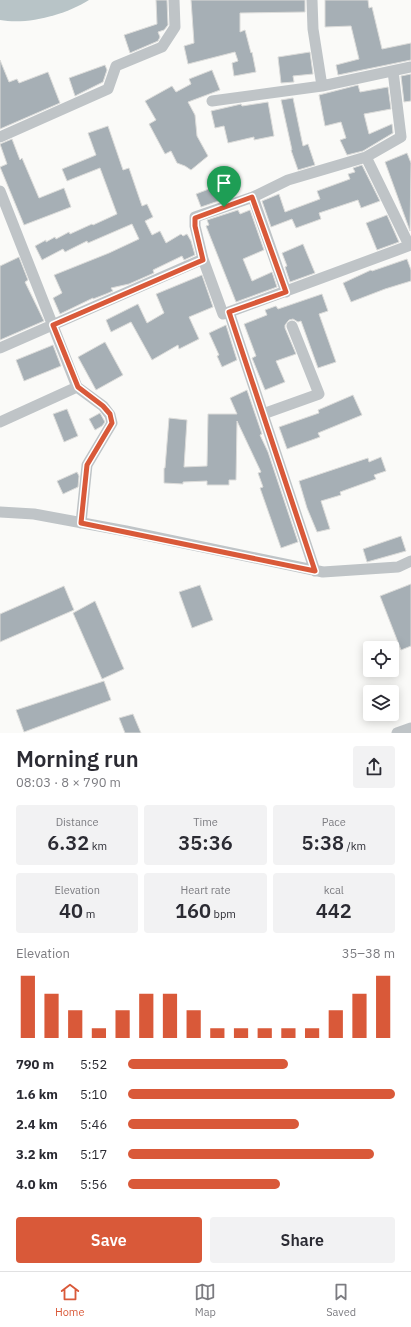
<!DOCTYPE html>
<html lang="en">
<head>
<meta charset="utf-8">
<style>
  :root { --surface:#fff; --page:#f2f2f3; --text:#2b2b33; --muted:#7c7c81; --line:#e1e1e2; --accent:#d95939 }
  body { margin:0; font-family:"IBM Plex Sans",sans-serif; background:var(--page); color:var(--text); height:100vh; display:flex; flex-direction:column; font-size:15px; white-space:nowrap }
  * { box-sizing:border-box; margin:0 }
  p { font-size:13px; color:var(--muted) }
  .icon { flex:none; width:22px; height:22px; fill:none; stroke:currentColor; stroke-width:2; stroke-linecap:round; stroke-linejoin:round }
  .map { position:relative; height:733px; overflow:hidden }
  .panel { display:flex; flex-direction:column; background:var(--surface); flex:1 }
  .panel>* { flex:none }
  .fabs { position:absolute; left:363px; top:641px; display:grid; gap:8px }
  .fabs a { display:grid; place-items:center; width:36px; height:36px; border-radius:4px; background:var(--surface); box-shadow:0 2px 10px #0003; font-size:20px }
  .pin { position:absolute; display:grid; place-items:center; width:34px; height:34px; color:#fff; margin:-41px -17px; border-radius:50% 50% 50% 0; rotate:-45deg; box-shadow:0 0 4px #0007 }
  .pin .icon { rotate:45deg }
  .round { display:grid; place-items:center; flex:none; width:42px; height:42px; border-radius:4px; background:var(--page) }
  .headline { display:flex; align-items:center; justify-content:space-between; height:68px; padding:0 16px }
  h1 { font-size:22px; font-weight:600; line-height:30px }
  .figures { display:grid; grid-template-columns:repeat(3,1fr); gap:6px; height:68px; padding:4px 16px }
  .figures div { display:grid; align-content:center; border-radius:4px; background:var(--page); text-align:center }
  .figures b { font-size:20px; font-weight:600 }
  .figures small { font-size:11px; font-weight:400 }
  .figures p { font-size:11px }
  .chart { height:112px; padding:8px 16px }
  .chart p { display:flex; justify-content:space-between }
  .chart svg { width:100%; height:72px; margin-top:4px; stroke:var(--accent); stroke-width:6 }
  .action { display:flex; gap:8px; margin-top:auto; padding:8px 16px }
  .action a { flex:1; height:46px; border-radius:4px; background:var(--accent); color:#fff; font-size:16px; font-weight:600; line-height:46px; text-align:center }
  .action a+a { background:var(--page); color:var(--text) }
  ul { padding:0 16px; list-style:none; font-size:13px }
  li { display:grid; grid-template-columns:64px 48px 1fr; align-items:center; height:30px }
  li i { height:10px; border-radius:5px; background:var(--accent) }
  .menu { display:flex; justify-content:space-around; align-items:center; height:56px; border-top:1px solid var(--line); background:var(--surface); font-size:11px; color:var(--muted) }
  .menu a { display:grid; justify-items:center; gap:2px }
  .menu .on { color:var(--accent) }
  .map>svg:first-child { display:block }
</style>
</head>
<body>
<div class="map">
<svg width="411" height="733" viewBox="0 0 411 733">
  <rect width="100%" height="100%" fill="#fafaf8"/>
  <path fill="#b8c4c7" d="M 0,0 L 89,0 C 65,15 28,25 0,20 Z"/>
  <path fill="#a6afb5" stroke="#dcdcda" d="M 156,0 L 167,0 L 168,25 L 164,30 L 158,32 L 160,37 L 158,41 L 130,53 L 124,35 L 157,24 Z
    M 191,0 L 305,0 L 305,12 L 240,13 L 240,32 L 245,30 L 251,53 L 252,52 L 256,72 L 234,76 L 232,63 L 238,61 L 235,52 L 188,64 L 184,46 L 194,43 Z
    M 325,0 L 368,0 L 369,8 L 372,7 L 382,49 L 411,43 L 411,60 L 338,75 L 336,65 L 359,59 L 351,26 L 325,27 Z
    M 310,52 L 313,74 L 293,76 L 294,82 L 281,83 L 278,57 Z
    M 0,60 L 9,82 L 17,79 L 19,83 L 48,72 L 60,103 L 0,129 Z
    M 105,65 L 107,70 L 103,82 L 75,96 L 69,78 Z
    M 212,70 L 220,90 L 188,102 L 195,115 L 197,136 L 208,156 L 191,170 L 185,166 L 177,163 L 171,151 L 165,154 L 149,124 L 156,120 L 145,101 L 172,86 L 176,92 L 191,84 L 189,79 Z
    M 411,74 L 411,101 L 404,102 L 401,76 Z
    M 358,85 L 360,92 L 388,87 L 391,109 L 364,114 L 369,134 L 392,124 L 393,133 L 363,151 L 347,155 L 340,140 L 346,138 L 341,122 L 325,126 L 319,95 Z
    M 293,98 L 303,146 L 308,144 L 315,165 L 298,170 L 291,150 L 292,150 L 281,100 Z
    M 268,102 L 274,136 L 254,140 L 254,137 L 228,143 L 224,126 L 215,128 L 211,111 L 237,105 L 241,104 L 242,106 Z
    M 108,126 L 123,170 L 129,168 L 142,206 L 147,204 L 153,217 L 145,221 L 152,235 L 160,231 L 166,243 L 181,234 L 183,236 L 187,234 L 191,241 L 195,255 L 184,260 L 182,256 L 153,270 L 154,273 L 129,284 L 111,288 L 113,291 L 106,294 L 93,299 L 93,298 L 60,314 L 53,298 L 62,293 L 54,275 L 109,253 L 139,239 L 132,224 L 88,243 L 87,241 L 65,252 L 63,249 L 42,260 L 35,246 L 46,240 L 46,242 L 55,237 L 56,239 L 69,232 L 70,234 L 92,224 L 93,225 L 117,214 L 100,168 L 67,181 L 62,169 L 96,155 L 88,133 Z
    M 12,139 L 20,160 L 22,158 L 39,198 L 64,188 L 71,207 L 24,225 L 0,167 L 7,164 L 0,144 Z
    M 407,153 L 411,163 L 410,231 L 385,162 Z
    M 362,165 L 380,201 L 361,208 L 358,200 L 319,213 L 321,219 L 296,228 L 292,219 L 271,227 L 262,201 L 279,194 L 285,212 L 320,199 L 317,191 L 350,179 L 348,174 L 355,172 L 353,168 Z
    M 227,182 L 233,196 L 201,207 L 196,194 Z
    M 238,210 L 240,214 L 250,210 L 264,250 L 243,259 L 252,281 L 272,272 L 277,287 L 236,302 L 206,226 L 209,225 L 207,220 Z
    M 387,215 L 399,242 L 377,250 L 366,223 Z
    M 303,244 L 315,273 L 290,282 L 285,267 L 287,266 L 282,253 Z
    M 19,257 L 28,280 L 25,282 L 44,321 L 0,340 L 0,266 Z
    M 407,259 L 411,270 L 411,281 L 385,289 L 351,302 L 343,283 L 371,270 L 372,271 Z
    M 202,275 L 213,307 L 189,317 L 199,339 L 179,349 L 178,345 L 152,360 L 131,322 L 111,332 L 106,320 L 138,304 L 147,323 L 164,313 L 156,294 Z
    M 322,294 L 328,311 L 319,314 L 336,362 L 318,368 L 301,321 L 298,322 L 293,319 L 289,320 L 285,325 L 285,328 L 296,354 L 276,361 L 285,382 L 265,390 L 252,358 L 256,356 L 244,324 L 267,315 L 265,310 L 276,306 L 278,309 Z
    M 226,325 L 237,360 L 222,367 L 217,356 L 219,355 L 209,333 Z
    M 105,342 L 123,375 L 96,390 L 78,357 Z
    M 53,345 L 61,366 L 24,381 L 16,360 Z
    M 247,390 L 262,434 L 260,435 L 268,452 L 298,542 L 281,548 L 260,488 L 263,487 L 258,473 L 261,472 L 237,421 L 236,480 L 229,480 L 229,485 L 207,485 L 207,481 L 183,482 L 183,484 L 164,483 L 164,468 L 165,468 L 169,418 L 187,420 L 184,467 L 207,466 L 208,414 L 237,414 L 230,398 Z
    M 353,395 L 362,415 L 318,433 L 320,437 L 287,449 L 279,427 L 319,413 L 318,410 Z
    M 67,409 L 78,436 L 64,442 L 53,414 Z
    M 100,413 L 105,422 L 102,426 L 95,430 L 89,419 Z
    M 381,457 L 386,471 L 374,475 L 376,479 L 340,492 L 341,495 L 321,501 L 330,529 L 317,532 L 307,508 L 299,481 L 368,458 L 369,462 Z
    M 77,472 L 79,476 L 78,487 L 63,494 L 57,481 Z
    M 401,536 L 406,551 L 367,562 L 363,549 Z
    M 411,584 L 411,646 L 401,650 L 380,596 Z
    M 200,585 L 213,620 L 192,628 L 179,592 Z
    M 64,586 L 74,610 L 0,642 L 0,614 Z
    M 95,601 L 124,669 L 102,679 L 73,613 Z
    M 104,681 L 111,700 L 24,732 L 16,710 Z
    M 133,714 L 141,733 L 125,733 L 119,718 Z"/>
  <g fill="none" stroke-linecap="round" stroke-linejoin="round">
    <path stroke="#bfc4c7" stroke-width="11" d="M 312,0 L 313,29 L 322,86 L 411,67
      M 212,101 L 322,86
      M 0,137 L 108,89 L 116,66 L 162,47 L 175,27 L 174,0
      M 366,157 L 409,245
      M 0,191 L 77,387 L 0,422
      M 253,197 L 286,292
      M 203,259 L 195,226 L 195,217 L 253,197 L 288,180 L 366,157 L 401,137 L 393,71
      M 0,348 L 203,259 L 223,314 L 229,312
      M 77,387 L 103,406 L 110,415 L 112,423 L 87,465 L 81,523
      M 263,414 L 319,394 L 292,326
      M 0,512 L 34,514 L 126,531 L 323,572 L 398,567 L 411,561
      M 315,571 L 229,312 L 411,245
      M 397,733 L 411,728"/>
  </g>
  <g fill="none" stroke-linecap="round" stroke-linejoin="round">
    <defs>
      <path id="route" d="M 252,197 L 286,292 L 229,312 L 315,571 L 81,523 L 87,465 L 112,423 L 110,414 L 103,406 L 78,387 L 53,325 L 203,260 L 195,226 L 195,218 Z"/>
    </defs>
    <use href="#route" stroke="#fff" stroke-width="8"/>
    <use href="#route" stroke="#d95939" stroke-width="5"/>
  </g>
</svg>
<div class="fabs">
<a><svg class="icon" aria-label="locate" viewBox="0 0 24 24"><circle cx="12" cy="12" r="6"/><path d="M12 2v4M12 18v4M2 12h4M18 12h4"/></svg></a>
<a><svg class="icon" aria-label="layers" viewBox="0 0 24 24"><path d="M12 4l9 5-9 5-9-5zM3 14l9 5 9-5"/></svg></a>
</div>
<div class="pin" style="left:224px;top:207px;background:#1e9e55"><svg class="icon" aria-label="arrive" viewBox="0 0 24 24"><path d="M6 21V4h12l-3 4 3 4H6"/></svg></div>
</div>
<section class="panel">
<div class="headline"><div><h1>Morning run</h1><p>08:03 · 8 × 790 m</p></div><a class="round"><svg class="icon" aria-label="share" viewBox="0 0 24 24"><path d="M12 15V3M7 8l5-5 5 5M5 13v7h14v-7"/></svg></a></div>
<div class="figures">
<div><p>Distance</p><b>6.32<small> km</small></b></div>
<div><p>Time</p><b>35:36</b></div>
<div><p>Pace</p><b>5:38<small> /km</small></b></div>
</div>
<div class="figures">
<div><p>Elevation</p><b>40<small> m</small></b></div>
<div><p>Heart rate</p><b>160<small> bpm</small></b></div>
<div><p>kcal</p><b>442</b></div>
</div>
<div class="chart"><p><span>Elevation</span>35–38 m</p>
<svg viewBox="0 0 160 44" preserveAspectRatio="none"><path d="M5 44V6M15 44V17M25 44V27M35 44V38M45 44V27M55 44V17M65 44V17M75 44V27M85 44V38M95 44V38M105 44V38M115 44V38M125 44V38M135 44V27M145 44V17M155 44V6"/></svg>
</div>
<ul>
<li><b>790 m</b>5:52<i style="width:60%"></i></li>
<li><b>1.6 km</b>5:10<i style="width:100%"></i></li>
<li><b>2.4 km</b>5:46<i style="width:64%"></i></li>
<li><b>3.2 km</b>5:17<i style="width:92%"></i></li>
<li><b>4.0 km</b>5:56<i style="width:57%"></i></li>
</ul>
<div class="action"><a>Save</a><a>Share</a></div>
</section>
<nav class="menu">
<a class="on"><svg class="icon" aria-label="home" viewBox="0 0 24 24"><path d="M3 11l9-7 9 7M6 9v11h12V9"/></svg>Home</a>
<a><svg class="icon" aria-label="map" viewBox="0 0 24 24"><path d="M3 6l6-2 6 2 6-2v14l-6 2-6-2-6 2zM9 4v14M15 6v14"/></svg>Map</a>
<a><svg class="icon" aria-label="saved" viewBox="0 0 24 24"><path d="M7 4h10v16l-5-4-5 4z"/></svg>Saved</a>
</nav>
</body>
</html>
